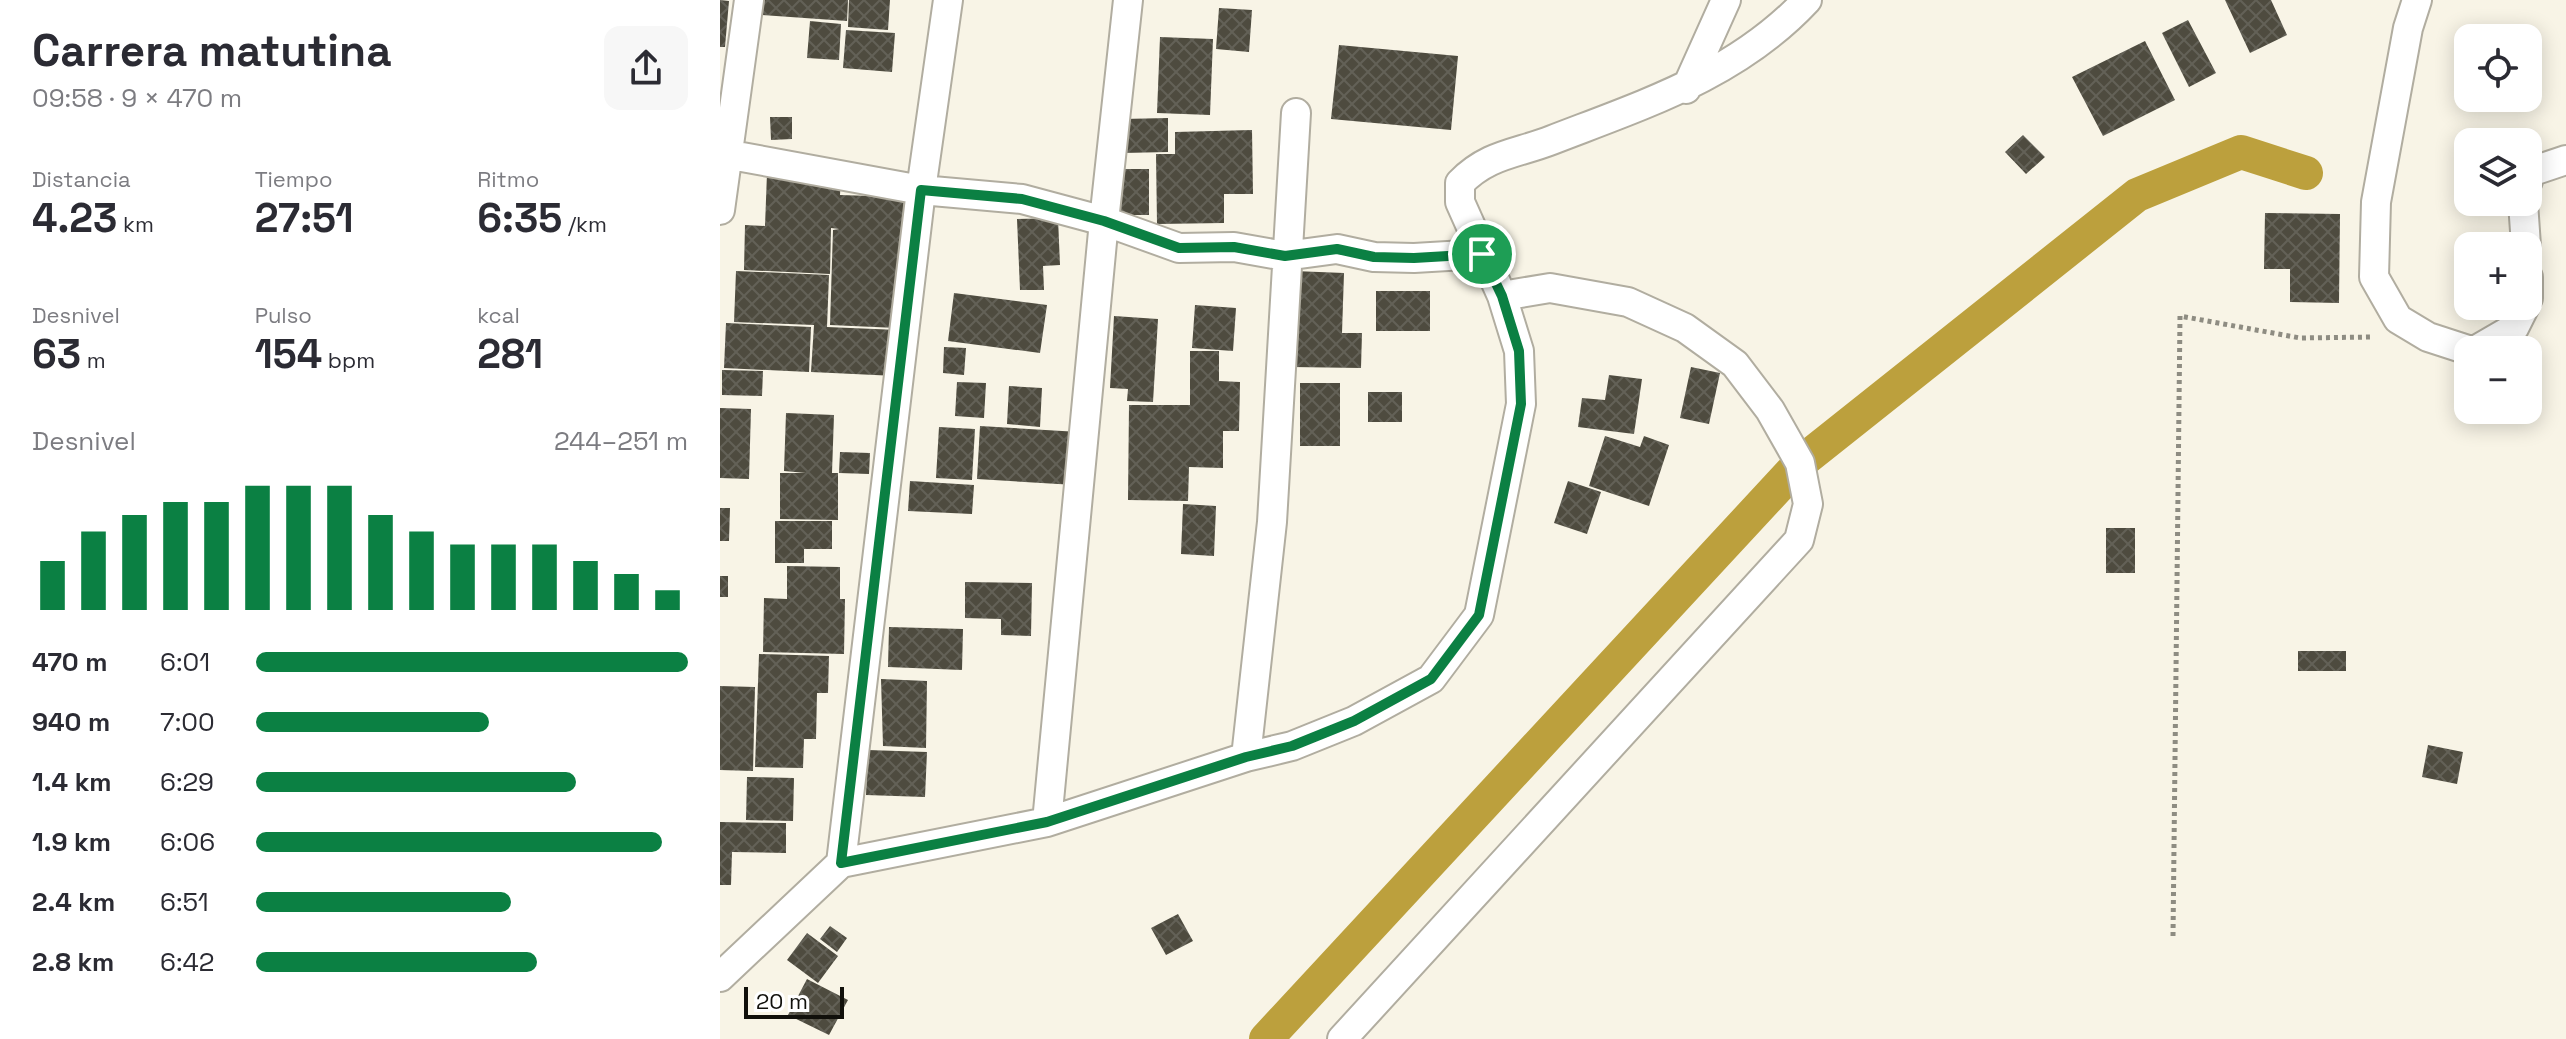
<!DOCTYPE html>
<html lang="es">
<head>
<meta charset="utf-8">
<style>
  :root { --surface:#fff; --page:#f7f7f7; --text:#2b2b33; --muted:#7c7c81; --accent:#0b8043 }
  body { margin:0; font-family:"Space Grotesk",sans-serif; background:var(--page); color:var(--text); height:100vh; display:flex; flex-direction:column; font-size:30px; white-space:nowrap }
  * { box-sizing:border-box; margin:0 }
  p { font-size:26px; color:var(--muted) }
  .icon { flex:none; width:44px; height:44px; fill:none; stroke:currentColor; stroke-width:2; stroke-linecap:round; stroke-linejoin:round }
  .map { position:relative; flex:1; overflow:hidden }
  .sheet { display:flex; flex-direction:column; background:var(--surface); width:720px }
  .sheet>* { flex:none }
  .controls { position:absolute; left:1734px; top:24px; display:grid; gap:16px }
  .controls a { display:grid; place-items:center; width:88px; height:88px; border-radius:16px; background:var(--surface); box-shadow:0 4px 20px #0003; font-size:40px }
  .scale { position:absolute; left:24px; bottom:20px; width:100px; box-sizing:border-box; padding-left:8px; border:4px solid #11100b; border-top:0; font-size:22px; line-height:28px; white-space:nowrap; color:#11100b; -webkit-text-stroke:6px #fff; paint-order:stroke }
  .pin { position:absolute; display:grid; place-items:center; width:68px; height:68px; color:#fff; margin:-34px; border:4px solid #fff; border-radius:50%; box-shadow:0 2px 8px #0007 }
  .round { display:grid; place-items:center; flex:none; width:84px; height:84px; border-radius:16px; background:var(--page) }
  .summary { display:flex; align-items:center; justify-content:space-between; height:136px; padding:0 32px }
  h1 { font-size:44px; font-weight:700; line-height:60px }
  .stats { display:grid; grid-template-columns:repeat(3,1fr); gap:12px; height:136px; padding:8px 32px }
  .stats div { display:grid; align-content:center }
  .stats b { font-size:40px; font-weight:700 }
  .stats small { font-size:22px; font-weight:400 }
  .stats p { font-size:22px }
  .chart { height:224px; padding:16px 32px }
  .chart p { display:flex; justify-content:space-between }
  .chart svg { width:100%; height:144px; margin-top:8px; stroke:var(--accent); stroke-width:6 }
  ul { padding:0 32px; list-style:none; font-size:26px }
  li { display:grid; grid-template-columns:128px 96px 1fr; align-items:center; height:60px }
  li i { height:20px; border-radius:10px; background:var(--accent) }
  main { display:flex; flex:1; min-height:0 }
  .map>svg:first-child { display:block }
</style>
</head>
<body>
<main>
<section class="sheet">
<div class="summary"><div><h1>Carrera matutina</h1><p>09:58 · 9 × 470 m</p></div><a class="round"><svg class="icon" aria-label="share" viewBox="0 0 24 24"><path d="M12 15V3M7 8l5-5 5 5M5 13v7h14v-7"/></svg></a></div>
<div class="stats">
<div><p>Distancia</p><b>4.23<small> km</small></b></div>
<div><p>Tiempo</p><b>27:51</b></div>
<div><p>Ritmo</p><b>6:35<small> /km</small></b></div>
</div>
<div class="stats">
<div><p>Desnivel</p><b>63<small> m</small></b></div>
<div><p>Pulso</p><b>154<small> bpm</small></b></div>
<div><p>kcal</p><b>281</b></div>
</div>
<div class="chart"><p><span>Desnivel</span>244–251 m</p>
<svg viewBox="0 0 160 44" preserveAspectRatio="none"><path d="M5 44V29M15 44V20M25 44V15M35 44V11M45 44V11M55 44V6M65 44V6M75 44V6M85 44V15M95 44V20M105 44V24M115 44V24M125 44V24M135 44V29M145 44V33M155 44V38"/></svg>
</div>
<ul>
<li><b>470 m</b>6:01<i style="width:100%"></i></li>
<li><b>940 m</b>7:00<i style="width:54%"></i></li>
<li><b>1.4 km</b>6:29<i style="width:74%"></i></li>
<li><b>1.9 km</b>6:06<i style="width:94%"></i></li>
<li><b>2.4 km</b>6:51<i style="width:59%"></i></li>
<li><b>2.8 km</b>6:42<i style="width:65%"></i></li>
</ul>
</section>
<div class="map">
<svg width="1846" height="1039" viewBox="0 0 1846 1039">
  <defs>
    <pattern id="building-cross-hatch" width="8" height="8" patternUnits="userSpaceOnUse" patternTransform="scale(2)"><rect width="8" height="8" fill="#4e4b3f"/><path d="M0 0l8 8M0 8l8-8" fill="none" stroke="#636157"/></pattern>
  </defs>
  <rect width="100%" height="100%" fill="#f8f4e6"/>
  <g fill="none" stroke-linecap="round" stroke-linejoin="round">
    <path stroke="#bca03d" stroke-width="34" d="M 546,1039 L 1080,463 L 1417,195 L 1521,152 L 1586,173"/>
  </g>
  <path fill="url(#building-cross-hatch)" d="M 0,0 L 9,1 L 5,47 L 0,47 Z
    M 41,0 L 128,0 L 127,21 L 41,15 Z
    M 129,0 L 170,0 L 168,30 L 128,27 Z
    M 1505,0 L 1551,0 L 1567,35 L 1530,53 Z
    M 499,8 L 532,10 L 529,52 L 496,49 Z
    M 1468,20 L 1496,73 L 1469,87 L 1442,33 Z
    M 90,21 L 121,24 L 119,60 L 87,58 Z
    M 126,30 L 175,33 L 172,72 L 123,68 Z
    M 440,37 L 493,39 L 490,115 L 437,113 Z
    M 1425,41 L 1455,100 L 1383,136 L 1352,77 Z
    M 619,45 L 738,56 L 731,130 L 611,119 Z
    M 50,117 L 72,117 L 72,139 L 51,140 Z
    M 448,118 L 448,152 L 403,153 L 402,119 Z
    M 532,130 L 533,194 L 504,194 L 504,223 L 437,224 L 436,154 L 455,154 L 455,132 Z
    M 1303,135 L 1325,157 L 1306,174 L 1285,152 Z
    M 399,169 L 429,169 L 429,215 L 399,215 Z
    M 47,173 L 121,176 L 120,195 L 184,197 L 177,328 L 110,325 L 113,230 L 119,229 L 111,228 L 110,274 L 24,270 L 25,225 L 45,226 Z
    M 1545,213 L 1620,214 L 1619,303 L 1570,302 L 1570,269 L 1544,269 Z
    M 338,218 L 340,265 L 323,266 L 324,290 L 300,290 L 297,219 Z
    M 16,271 L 109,275 L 107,327 L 178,330 L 176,376 L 91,372 L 94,325 L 14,322 Z
    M 574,271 L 624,273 L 622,333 L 642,333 L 641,368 L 572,367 Z
    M 656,291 L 710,291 L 710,331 L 656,331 Z
    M 234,293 L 327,305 L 320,353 L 228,341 Z
    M 475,305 L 516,308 L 513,351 L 472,348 Z
    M 394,316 L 438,319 L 433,402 L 407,401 L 408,389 L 390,388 Z
    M 6,323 L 91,327 L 89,372 L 4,368 Z
    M 224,347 L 246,348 L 244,375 L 223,373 Z
    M 470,351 L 499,351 L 499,381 L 520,382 L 519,431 L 503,431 L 503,468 L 469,467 L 468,501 L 408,500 L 409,405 L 470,405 Z
    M 971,367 L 1000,373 L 989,424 L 960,418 Z
    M 2,370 L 43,371 L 42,396 L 2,395 Z
    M 889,375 L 922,379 L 914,434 L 858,427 L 862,398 L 885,400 Z
    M 237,382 L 266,383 L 264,418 L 235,416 Z
    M 580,383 L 620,383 L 620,446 L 580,446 Z
    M 289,386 L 322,388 L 320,427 L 287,424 Z
    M 648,392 L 682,392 L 682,422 L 648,422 Z
    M 0,408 L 31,409 L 29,479 L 0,478 Z
    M 66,413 L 114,415 L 112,473 L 118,473 L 118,520 L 60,519 L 60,473 L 86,473 L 64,471 Z
    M 260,426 L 359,432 L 355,485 L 257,479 Z
    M 219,427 L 255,429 L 252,480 L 216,478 Z
    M 885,436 L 920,447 L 924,436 L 949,445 L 929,506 L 869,486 Z
    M 120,452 L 150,453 L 149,474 L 119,473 Z
    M 190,481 L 254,485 L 252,514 L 188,511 Z
    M 848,481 L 881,492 L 867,534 L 834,523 Z
    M 463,504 L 496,506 L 494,556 L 461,554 Z
    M 0,508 L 10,508 L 9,541 L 0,541 Z
    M 55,521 L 112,521 L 112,549 L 84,549 L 84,563 L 55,563 Z
    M 1386,528 L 1415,528 L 1415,573 L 1386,573 Z
    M 67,566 L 120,567 L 120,599 L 125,599 L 124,654 L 43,652 L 44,598 L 67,599 Z
    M 0,576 L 8,576 L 8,597 L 0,597 Z
    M 245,582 L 312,583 L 311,636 L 281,635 L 281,619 L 245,618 Z
    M 169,627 L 243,629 L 242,670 L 168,667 Z
    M 1578,651 L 1626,651 L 1626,671 L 1578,671 Z
    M 39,654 L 109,656 L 108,693 L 97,693 L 96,739 L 84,739 L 83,768 L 35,767 Z
    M 161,679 L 207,681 L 206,748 L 163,746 Z
    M 0,686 L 35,687 L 33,771 L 0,770 Z
    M 1708,745 L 1743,752 L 1737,784 L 1702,777 Z
    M 148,750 L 207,752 L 205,797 L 146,795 Z
    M 27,777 L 74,778 L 73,821 L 26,820 Z
    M 0,822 L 66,823 L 66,853 L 12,852 L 11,885 L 0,885 Z
    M 458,914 L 473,941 L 446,955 L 431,928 Z
    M 110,926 L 127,938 L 117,952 L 100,939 Z
    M 87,933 L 118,956 L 98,983 L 67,960 Z
    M 87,979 L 128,1000 L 109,1035 L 68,1015 Z"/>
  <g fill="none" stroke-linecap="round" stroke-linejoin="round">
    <defs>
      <path id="minor" d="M 408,0 L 384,221 L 459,248 L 514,247 L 565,256 L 617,249 L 654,257 L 694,258 L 762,254
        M 1697,0 L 1688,28 L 1656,202 L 1654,277 L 1678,319 L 1708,337 L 1748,350
        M 966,89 L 1006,0
        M 0,153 L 201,190 L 302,199 L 384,221 L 327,822
        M 1808,181 L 1810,172 L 1846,160
        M 1803,202 L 1806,246
        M 0,210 L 29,0
        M 1808,277 L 1808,298
        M 1756,350 L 1794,328 L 1805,306
        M 526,757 L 552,522 L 576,113
        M 121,863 L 201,190 L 228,0
        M 0,977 L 121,863 L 327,822 L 526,757 L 572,746 L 634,721 L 711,679 L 759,615 L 801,404 L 799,351 L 782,296 L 740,202 L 740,183 C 768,154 796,154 832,140 C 925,104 1017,75 1087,0
        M 622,1039 L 1079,540 L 1088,504 L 1080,463 L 1050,410 L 1015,364 L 965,328 L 908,302 L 830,288 L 782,296"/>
    </defs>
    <use href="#minor" stroke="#b1ada0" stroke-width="32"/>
    <path stroke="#8e8c82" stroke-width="5" stroke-dasharray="4 4" stroke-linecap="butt" d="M 1453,936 L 1460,316 L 1580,338 L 1653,337"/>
    <use href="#minor" stroke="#fff" stroke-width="28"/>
  </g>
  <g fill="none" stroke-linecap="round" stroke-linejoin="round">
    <defs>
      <path id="route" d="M 201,190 L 302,199 L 384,221 L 459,248 L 514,247 L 565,256 L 617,249 L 654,257 L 694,258 L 762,254 L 782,296 L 799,351 L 801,404 L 759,615 L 711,679 L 634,721 L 572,746 L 526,757 L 327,822 L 121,863 Z"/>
    </defs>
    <use href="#route" stroke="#fff" stroke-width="16"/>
    <use href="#route" stroke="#0b8043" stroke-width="10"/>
  </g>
</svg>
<div class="controls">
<a><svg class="icon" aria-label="locate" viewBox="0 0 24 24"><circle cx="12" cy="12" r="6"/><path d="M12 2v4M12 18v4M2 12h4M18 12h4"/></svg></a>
<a><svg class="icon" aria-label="layers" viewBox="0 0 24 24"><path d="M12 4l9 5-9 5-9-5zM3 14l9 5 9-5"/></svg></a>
<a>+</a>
<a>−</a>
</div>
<div class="scale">20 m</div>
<div class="pin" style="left:762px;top:254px;background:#1e9e55"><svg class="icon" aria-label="arrive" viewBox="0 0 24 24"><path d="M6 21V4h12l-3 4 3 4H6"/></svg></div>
</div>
</main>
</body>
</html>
